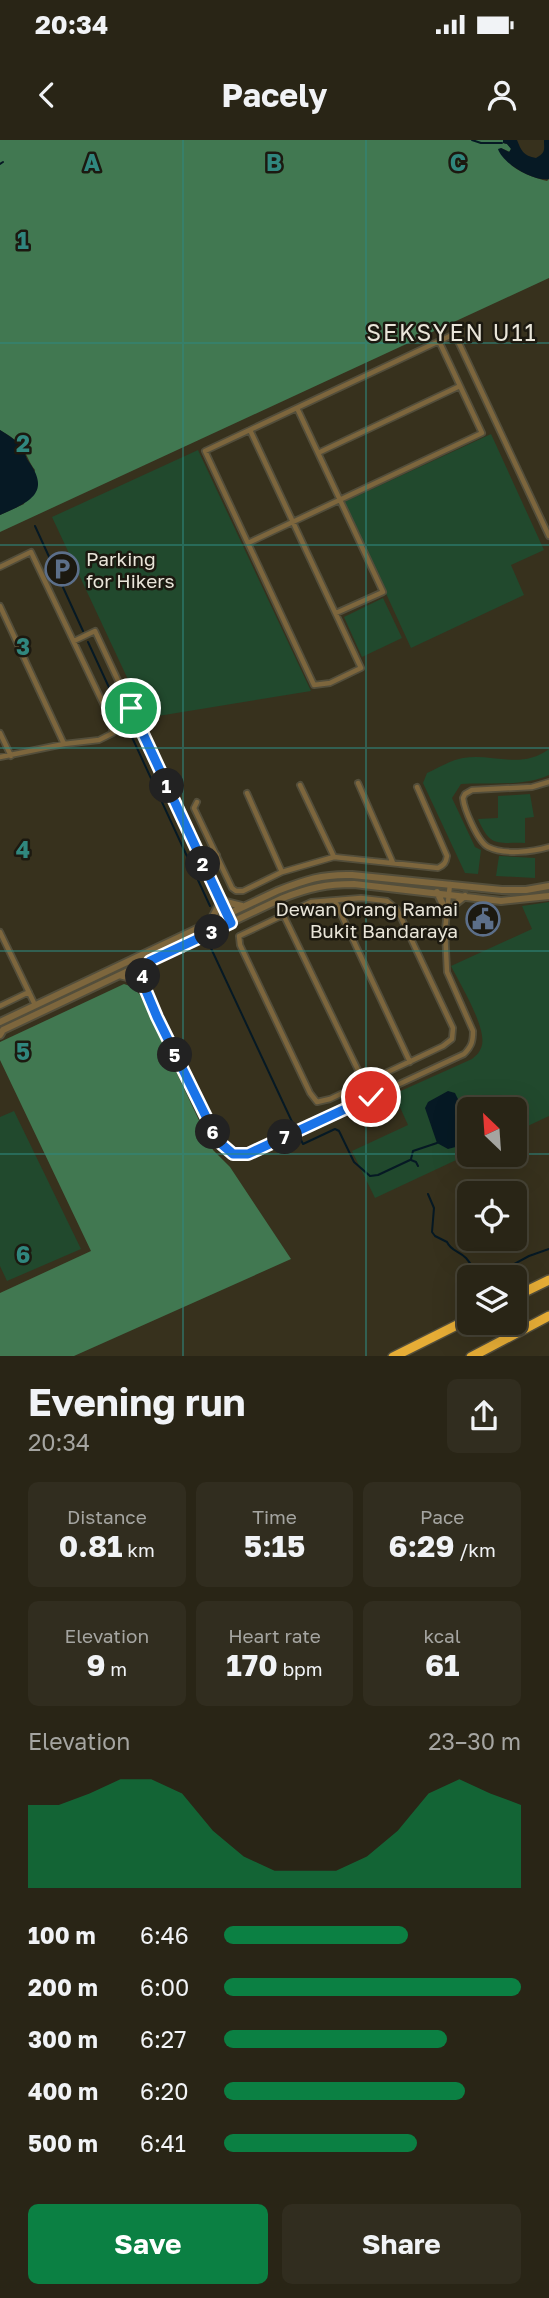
<!DOCTYPE html>
<html lang="en">
<head>
<meta charset="utf-8">
<style>
  :root { --surface:#292516; --page:#312d1f; --text:#f1f3f6; --muted:#a5a5a1; --line:#454235; --accent:#0b8043 }
  body { margin:0; font-family:"Golos Text",sans-serif; background:var(--page); color:var(--text); height:100vh; display:flex; flex-direction:column; font-size:26px; white-space:nowrap }
  * { box-sizing:border-box; margin:0 }
  p { font-size:23px; color:var(--muted) }
  .icon { flex:none; width:38px; height:38px; fill:none; stroke:currentColor; stroke-width:2; stroke-linecap:round; stroke-linejoin:round }
  .map { position:relative; height:1216px; overflow:hidden }
  .panel { display:flex; flex-direction:column; background:var(--surface); flex:1 }
  .panel>* { flex:none }
  .needle { width:46px; rotate:335deg }
  .controls { position:absolute; left:457px; top:957px; display:grid; gap:14px }
  .controls a { display:grid; place-items:center; width:70px; height:70px; border-radius:10px; background:var(--surface); box-shadow:0 7px 28px #0002,0 0 0 2px var(--line); font-size:35px }
  .pin { position:absolute; display:grid; place-items:center; width:60px; height:60px; color:#fff; margin:-30px; border:4px solid #fff; border-radius:50%; box-shadow:0 2px 7px #0007 }
  .km { position:absolute; width:35px; height:35px; margin:-18px; border-radius:50%; background:#222; color:#fff; font-size:19px; line-height:35px; text-align:center }
  .round { display:grid; place-items:center; flex:none; width:74px; height:74px; border-radius:10px; background:var(--page) }
  .overview { display:flex; align-items:center; justify-content:space-between; height:119px; padding:0 28px }
  h1 { font-size:38px; font-weight:700; line-height:52px }
  .figures { display:grid; grid-template-columns:repeat(3,1fr); gap:10px; height:119px; padding:7px 28px }
  .figures div { display:grid; align-content:center; border-radius:10px; background:var(--page); text-align:center }
  .figures b { font-size:30px; font-weight:700 }
  .figures small { font-size:19px; font-weight:400 }
  .figures p { font-size:19px }
  .chart { height:196px; padding:14px 28px }
  .chart p { display:flex; justify-content:space-between }
  .chart svg { width:100%; height:126px; margin-top:7px; fill:var(--accent); opacity:.7 }
  .action { display:flex; gap:14px; margin-top:auto; padding:14px 28px }
  .action a { flex:1; height:80px; border-radius:10px; background:var(--accent); color:#fff; font-size:28px; font-weight:700; line-height:80px; text-align:center }
  .action a+a { background:var(--page); color:var(--text) }
  ul { padding:0 28px; list-style:none; font-size:23px }
  li { display:grid; grid-template-columns:112px 84px 1fr; align-items:center; height:52px }
  li i { height:18px; border-radius:9px; background:var(--accent) }
  .status { display:flex; justify-content:space-between; align-items:center; height:49px; padding:0 35px; background:var(--surface); direction:ltr }
  .status svg { height:19px; fill:currentColor }
  header { display:flex; justify-content:space-between; align-items:center; height:91px; padding:0 28px; background:var(--surface); font-size:32px; font-weight:700 }
  .map>svg:first-child { display:block }
</style>
</head>
<body>
<div class="status"><b>20:34</b><svg viewBox="0 0 49 12"><path d="M0 12V9h3v3zM5 12V6h3v6zM10 12V3h3v9zM15 12V0h3v12zM26 1h20v11H26zM47 4h2v5h-2z"/></svg></div>
<header><svg class="icon" aria-label="back" viewBox="0 0 24 24"><path d="M15 5l-7 7 7 7"/></svg>Pacely<svg class="icon" aria-label="person" viewBox="0 0 24 24"><circle cx="12" cy="8" r="4"/><path d="M4 21q1-7 8-7t8 7"/></svg></header>
<div class="map">
<svg width="549" height="1217" viewBox="0 0 549 1217">
  <rect width="100%" height="100%" fill="#37311d"/>
  <path fill="#21492d" d="M 491,294 L 544,410 L 511,425 L 524,455 L 411,508 L 344,362 Z
    M 198,310 L 311,551 L 146,578 L 52,377 Z
    M 383,458 L 402,498 L 362,517 L 344,477 Z
    M 549,609 L 549,635 C 524,647 488,642 461,644 L 452,658 L 475,707 L 481,710 L 478,734 L 465,733 L 423,643 L 427,633 C 438,628 451,620 463,618 C 493,613 521,630 549,609 Z
    M 530,654 L 534,677 L 525,678 L 525,703 C 496,702 491,708 478,679 L 498,678 L 498,656 Z
    M 499,716 L 535,718 L 535,738 L 496,736 Z
    M 549,762 L 549,976 L 515,992 L 514,970 L 469,970 L 469,1014 L 375,1058 L 352,1011 L 408,985 L 394,954 L 472,919 C 477,915 480,912 482,905 C 486,886 460,844 451,826 L 532,789 L 522,766 Z
    M 14,971 L 81,1109 L 7,1141 L 0,1126 L 0,977 Z"/>
  <path fill="#417851" d="M 0,0 L 503,0 L 503,3 L 507,4 L 511,8 L 510,12 L 501,8 C 505,28 529,36 547,41 L 549,39 L 549,138 L 0,392 L 0,375 L 24,364 L 35,330 C 29,322 28,317 23,309 C 19,301 8,295 0,290 Z
    M 124,844 L 133,847 L 140,855 L 213,1010 L 230,1027 L 291,1119 L 74,1216 L 0,1216 L 0,1153 L 91,1111 L 0,920 L 0,902 Z"/>
  <path fill="#061924" d="M 503,0 L 517,0 C 521,10 523,16 536,18 C 546,12 544,10 544,0 L 549,0 L 549,39 C 534,42 503,24 498,9 L 501,8 L 509,12 L 511,9 L 507,4 L 503,3 Z
    M 0,290 C 8,295 16,300 22,307 C 25,311 25,317 29,322 C 52,354 27,363 0,375 Z
    M 448,951 L 455,953 L 469,982 L 469,1000 L 463,1005 L 448,1009 L 437,1003 L 425,968 L 428,962 Z"/>
  <g fill="none" stroke-linecap="round" stroke-linejoin="round">
    <path stroke="#061924" stroke-width="2" d="M 472,0 L 481,3 L 502,3
      M 0,24 L 3,22
      M 35,386 L 83,491
      M 88,502 L 210,766
      M 209,804 L 294,986
      M 299,996 L 303,1004 L 335,989 L 339,991 L 354,1022 L 370,1036 L 378,1035 L 410,1020
      M 411,1019 L 413,1011 L 437,1003
      M 411,1020 L 416,1022 L 418,1026
      M 428,1054 L 434,1068 L 432,1092 L 435,1096 L 447,1102 C 451,1111 459,1111 466,1118 C 472,1125 475,1132 483,1137 L 503,1130 L 529,1116 L 549,1109"/>
    <defs>
      <path id="minor" d="M 297,268 L 383,452 L 336,473
        M 250,290 L 361,528 L 330,543 L 314,545 L 205,311 L 450,196 L 458,201 L 549,396
        M 318,313 L 460,246
        M 248,403 L 482,293 L 439,201
        M 0,427 L 31,412 L 109,576 L 113,593 L 99,600 L 64,604 L 0,617
        M 0,466 L 64,604
        M 74,501 L 95,491 L 231,783
        M 0,593 L 11,616
        M 549,642 L 532,647 L 472,650 L 465,654 L 463,658 C 464,669 478,702 488,707 C 504,715 532,712 549,707
        M 358,643 L 393,723
        M 300,645 L 334,717
        M 247,653 L 282,732
        M 197,662 L 194,668 L 232,748 L 236,751 L 243,751 L 282,732 L 334,717 L 438,728 C 444,725 446,723 447,716 L 417,647
        M 203,722 L 217,715
        M 361,758 L 387,761 L 397,769 L 453,888 L 452,899 L 443,906 L 330,959 L 317,962 L 310,953 L 240,805 L 239,796 L 311,762 Z
        M 335,761 L 410,922
        M 283,774 L 371,957
        M 0,792 L 35,865
        M 149,823 L 142,837 L 144,847 L 218,1001 L 233,1014 L 248,1014 L 464,914 C 472,906 473,901 473,891 L 447,832 L 445,790 L 450,744
        M 120,836 L 132,839 L 143,846
        M 0,866 L 29,852"/>
      <path id="tertiary" d="M 437,752 L 446,771 L 465,756
        M 219,757 L 226,762 L 242,766
        M 210,782 L 219,765 L 219,757
        M 0,882 L 277,751 C 305,740 322,734 352,735 L 502,750 L 526,750 L 549,746
        M 0,895 L 3,890 L 283,758 C 309,748 326,744 354,744 L 501,761 L 549,756"/>
      <path id="motorway" d="M 514,1157 L 549,1140
        M 393,1217 L 469,1179
        M 471,1217 L 549,1176"/>
    </defs>
    <use href="#minor" stroke="#534e3b" stroke-width="8"/>
    <use href="#tertiary" stroke="#534e3b" stroke-width="10"/>
    <use href="#motorway" stroke="#534e3b" stroke-width="12"/>
    <use href="#minor" stroke="#7d663d" stroke-width="4.5"/>
    <use href="#tertiary" stroke="#7d663d" stroke-width="6"/>
    <use href="#motorway" stroke="#e6ad36" stroke-width="9"/>
  </g>
  <g fill="none" stroke-linecap="round" stroke-linejoin="round">
    <defs>
      <path id="route" d="M 131,568 L 231,783 L 150,821 L 142,837 L 144,846 L 157,877 L 218,1001 L 233,1014 L 248,1014 L 371,957"/>
    </defs>
    <use href="#route" stroke="#fff" stroke-width="14"/>
    <use href="#route" stroke="#1a73e8" stroke-width="9"/>
  </g>
  <path fill="none" stroke="#30877e" stroke-width="2" stroke-opacity="0.55" d="M 183,0 L 183,1217M 366,0 L 366,1217M 0,203 L 549,203M 0,405 L 549,405M 0,608 L 549,608M 0,811 L 549,811M 0,1014 L 469,1014M 514,1014 L 549,1014"/>
  <defs>
    <symbol id="parking-ring" viewBox="-11 -11 22 22"><circle r="9.5" fill="#1c1910" stroke="#5c6f8a" stroke-width="1.5"/><path d="M-3.5-5.5H1a3.5 3.5 0 0 1 0 7H-1V5.5H-3.5ZM-1-3.4V-.6H.8a1.4 1.4 0 0 0 0-2.8Z" fill="#5c6f8a"/></symbol>
    <symbol id="civic-ring" viewBox="-11 -11 22 22"><circle r="9.5" fill="#1c1910" stroke="#5c6f8a" stroke-width="1.5"/><path d="M-.6-6.5H3V-4.5H.6V-3L4-1V1h2V6H-6V1h2V-1L-.6-3ZM-1.2 2.5V6h2.4V2.5Z" fill="#5c6f8a"/></symbol>
  </defs>
  <g fill-rule="evenodd">
    <use href="#parking-ring" x="43" y="410" width="38" height="38"/>
    <use href="#civic-ring" x="464" y="760" width="38" height="38"/>
  </g>
  <g text-anchor="middle" dominant-baseline="central" stroke-width="5" stroke-linejoin="round" paint-order="stroke">
    <g font-size="19" fill="#e9e5d9" stroke="#1c1910" text-anchor="start">
      <text x="86" y="418">Parking<tspan x="86" dy="22">for Hikers</tspan></text>
      <text x="458" y="768" text-anchor="end">Dewan Orang Ramai<tspan x="458" dy="22">Bukit Bandaraya</tspan></text>
    </g>
    <g font-size="23" letter-spacing="2" fill="#e9e5d9" stroke="#1c1910">
      <text x="452" y="192">SEKSYEN U11</text>
    </g>
  </g>
  <g font-size="23" text-anchor="middle" font-weight="bold" fill="#30877e" stroke="#1c1910" stroke-width="5" stroke-linejoin="round" paint-order="stroke">
    <text x="92" y="31">A</text>
    <text x="274" y="31">B</text>
    <text x="458" y="31">C</text>
    <text x="23" y="109">1</text>
    <text x="23" y="312">2</text>
    <text x="23" y="515">3</text>
    <text x="23" y="718">4</text>
    <text x="23" y="920">5</text>
    <text x="23" y="1123">6</text>
  </g>
</svg>
<div class="controls">
<a><svg class="needle" viewBox="-14 -14 28 28"><path d="M0-13l5 13h-10z" fill="#e53935"/><path d="M0 13l5-13h-10z" fill="#a5a5a1"/></svg></a>
<a><svg class="icon" aria-label="locate" viewBox="0 0 24 24"><circle cx="12" cy="12" r="6"/><path d="M12 2v4M12 18v4M2 12h4M18 12h4"/></svg></a>
<a><svg class="icon" aria-label="layers" viewBox="0 0 24 24"><path d="M12 4l9 5-9 5-9-5zM3 14l9 5 9-5"/></svg></a>
</div>
<div class="pin" style="left:131px;top:568px;background:#1e9e55"><svg class="icon" aria-label="arrive" viewBox="0 0 24 24"><path d="M6 21V4h12l-3 4 3 4H6"/></svg></div>
<div class="pin" style="left:371px;top:957px;background:#d93025"><svg class="icon" aria-label="check" viewBox="0 0 24 24"><path d="M5 12l5 5 9-10"/></svg></div>
<b class="km" style="left:167px;top:646px">1</b>
<b class="km" style="left:203px;top:724px">2</b>
<b class="km" style="left:212px;top:792px">3</b>
<b class="km" style="left:143px;top:836px">4</b>
<b class="km" style="left:175px;top:915px">5</b>
<b class="km" style="left:213px;top:992px">6</b>
<b class="km" style="left:285px;top:997px">7</b>
</div>
<section class="panel">
<div class="overview"><div><h1>Evening run</h1><p>20:34</p></div><a class="round"><svg class="icon" aria-label="share" viewBox="0 0 24 24"><path d="M12 15V3M7 8l5-5 5 5M5 13v7h14v-7"/></svg></a></div>
<div class="figures">
<div><p>Distance</p><b>0.81<small> km</small></b></div>
<div><p>Time</p><b>5:15</b></div>
<div><p>Pace</p><b>6:29<small> /km</small></b></div>
</div>
<div class="figures">
<div><p>Elevation</p><b>9<small> m</small></b></div>
<div><p>Heart rate</p><b>170<small> bpm</small></b></div>
<div><p>kcal</p><b>61</b></div>
</div>
<div class="chart"><p><span>Elevation</span>23–30 m</p>
<svg viewBox="0 0 160 44" preserveAspectRatio="none"><path d="M0 44V15L10 15L20 11L30 6L40 6L50 11L60 24L70 33L80 38L90 38L100 38L110 33L120 24L130 11L140 6L150 11L160 15V44z"/></svg>
</div>
<ul>
<li><b>100 m</b>6:46<i style="width:62%"></i></li>
<li><b>200 m</b>6:00<i style="width:100%"></i></li>
<li><b>300 m</b>6:27<i style="width:75%"></i></li>
<li><b>400 m</b>6:20<i style="width:81%"></i></li>
<li><b>500 m</b>6:41<i style="width:65%"></i></li>
</ul>
<div class="action"><a>Save</a><a>Share</a></div>
</section>
</body>
</html>
